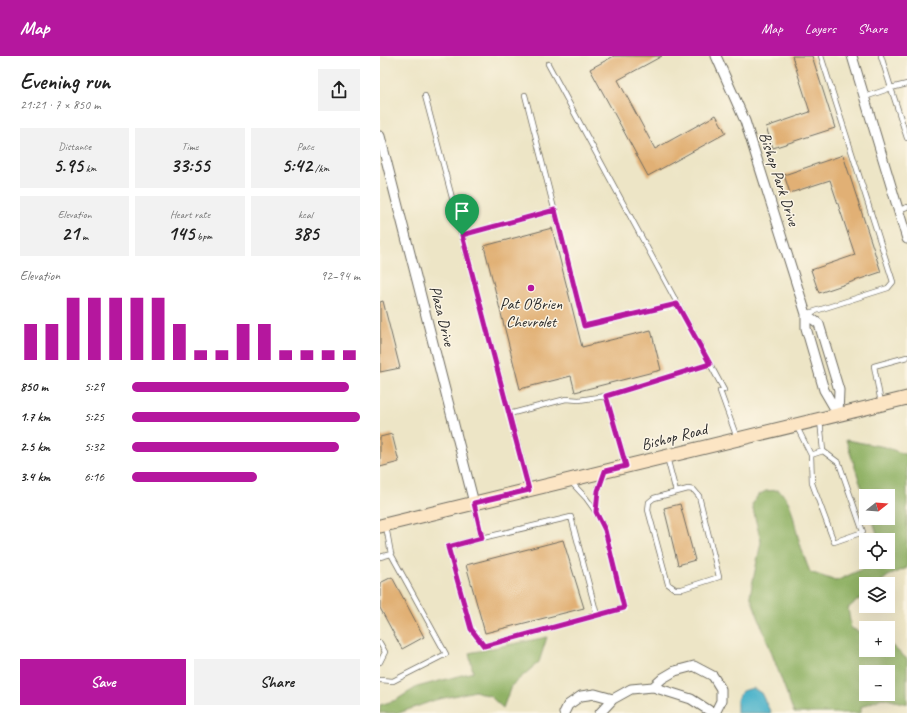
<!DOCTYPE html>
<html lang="en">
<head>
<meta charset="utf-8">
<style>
  :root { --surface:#fff; --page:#f2f2f2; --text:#222; --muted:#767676; --accent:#b5179e }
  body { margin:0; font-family:Caveat,sans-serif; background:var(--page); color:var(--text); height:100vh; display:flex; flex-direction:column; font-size:15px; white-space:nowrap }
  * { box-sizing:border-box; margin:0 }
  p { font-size:13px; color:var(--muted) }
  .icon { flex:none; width:22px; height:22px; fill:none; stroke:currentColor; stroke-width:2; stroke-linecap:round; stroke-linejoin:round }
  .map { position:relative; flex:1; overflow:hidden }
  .drawer { display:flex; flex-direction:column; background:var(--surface); width:380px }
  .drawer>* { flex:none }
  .needle { width:26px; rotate:73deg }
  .tools { position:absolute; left:479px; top:433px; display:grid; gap:8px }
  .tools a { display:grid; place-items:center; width:36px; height:36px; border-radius:0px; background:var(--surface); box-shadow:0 4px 16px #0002; font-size:20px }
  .pin { position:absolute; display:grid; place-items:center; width:34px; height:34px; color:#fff; margin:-41px -17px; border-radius:50% 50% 50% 0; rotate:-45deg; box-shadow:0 0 4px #0007 }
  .pin .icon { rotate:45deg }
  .round { display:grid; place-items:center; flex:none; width:42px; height:42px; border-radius:0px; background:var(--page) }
  .headline { display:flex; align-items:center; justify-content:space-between; height:68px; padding:0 20px }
  h1 { font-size:22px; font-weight:700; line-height:30px }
  .stats { display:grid; grid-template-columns:repeat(3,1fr); gap:6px; height:68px; padding:4px 20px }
  .stats div { display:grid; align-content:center; border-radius:0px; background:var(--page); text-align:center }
  .stats b { font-size:20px; font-weight:700 }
  .stats small { font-size:11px; font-weight:400 }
  .stats p { font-size:11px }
  .chart { height:112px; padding:8px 20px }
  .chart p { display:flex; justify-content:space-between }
  .chart svg { width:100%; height:72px; margin-top:4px; stroke:var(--accent); stroke-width:6 }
  .primary-button { display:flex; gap:8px; margin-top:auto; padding:8px 20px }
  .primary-button a { flex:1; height:46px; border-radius:0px; background:var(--accent); color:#fff; font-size:16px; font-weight:700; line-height:46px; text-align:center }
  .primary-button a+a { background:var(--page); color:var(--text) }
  ul { padding:0 20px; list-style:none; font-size:13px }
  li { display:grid; grid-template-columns:64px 48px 1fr; align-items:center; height:30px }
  li i { height:10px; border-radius:5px; background:var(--accent) }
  header { display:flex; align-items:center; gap:24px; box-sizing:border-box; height:56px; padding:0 20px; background:var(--accent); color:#fff }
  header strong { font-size:19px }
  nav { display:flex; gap:22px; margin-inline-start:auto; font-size:14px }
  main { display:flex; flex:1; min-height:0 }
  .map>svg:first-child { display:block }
</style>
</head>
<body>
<header>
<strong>Map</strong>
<nav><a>Map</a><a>Layers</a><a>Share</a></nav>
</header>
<main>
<section class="drawer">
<div class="headline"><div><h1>Evening run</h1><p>21:21 · 7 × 850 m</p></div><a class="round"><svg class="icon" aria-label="share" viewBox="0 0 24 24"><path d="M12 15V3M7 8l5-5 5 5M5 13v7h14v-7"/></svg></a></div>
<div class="stats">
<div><p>Distance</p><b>5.95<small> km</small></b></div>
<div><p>Time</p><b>33:55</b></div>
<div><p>Pace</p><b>5:42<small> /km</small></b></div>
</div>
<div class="stats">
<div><p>Elevation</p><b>21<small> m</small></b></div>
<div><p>Heart rate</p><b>145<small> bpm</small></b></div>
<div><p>kcal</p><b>385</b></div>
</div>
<div class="chart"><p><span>Elevation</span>92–94 m</p>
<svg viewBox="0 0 160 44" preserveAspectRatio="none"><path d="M5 44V22M15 44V22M25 44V6M35 44V6M45 44V6M55 44V6M65 44V6M75 44V22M85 44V38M95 44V38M105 44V22M115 44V22M125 44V38M135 44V38M145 44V38M155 44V38"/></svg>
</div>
<ul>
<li><b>850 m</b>5:29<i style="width:95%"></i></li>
<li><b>1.7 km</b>5:25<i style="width:100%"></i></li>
<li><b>2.5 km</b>5:32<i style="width:91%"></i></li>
<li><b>3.4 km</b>6:16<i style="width:55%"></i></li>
</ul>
<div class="primary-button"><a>Save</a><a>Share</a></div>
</section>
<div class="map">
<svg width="527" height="657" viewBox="0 0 527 657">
  <rect width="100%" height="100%" fill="#fcf5e5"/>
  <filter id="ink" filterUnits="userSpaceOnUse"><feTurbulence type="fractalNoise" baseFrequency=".025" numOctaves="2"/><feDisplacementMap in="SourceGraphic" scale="8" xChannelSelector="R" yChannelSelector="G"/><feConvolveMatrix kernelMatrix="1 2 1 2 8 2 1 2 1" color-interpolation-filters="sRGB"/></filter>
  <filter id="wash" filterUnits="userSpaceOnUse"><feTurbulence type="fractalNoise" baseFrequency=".012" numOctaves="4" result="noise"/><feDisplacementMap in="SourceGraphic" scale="16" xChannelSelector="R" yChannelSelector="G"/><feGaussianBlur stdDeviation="0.9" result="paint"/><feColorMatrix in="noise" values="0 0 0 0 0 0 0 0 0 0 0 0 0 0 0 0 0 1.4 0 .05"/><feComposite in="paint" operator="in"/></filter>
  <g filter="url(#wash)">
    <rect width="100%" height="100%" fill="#ede5c6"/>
    <path fill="#91b266" stroke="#5e6e48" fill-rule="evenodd" d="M 466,384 L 505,391 L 527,399 L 527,512 L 508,520 L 498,528 L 486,528 L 486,538 L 468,552 L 471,572 L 486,579 L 486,594 L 508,594 L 508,588 L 511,589 L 527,603 L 527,648 L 502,642 L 481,651 L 481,657 L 414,657 L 370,539 L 381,486 L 372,449 L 378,439 L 386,435 L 398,434 C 414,445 413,466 419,484 C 422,495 426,506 430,516 L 456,525 L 498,506 L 508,506 L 508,484 L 499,484 L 492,462 L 508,462 L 508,440 L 486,440 L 486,445 ZM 486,616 L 508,616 L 508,638 L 486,638 Z
      M 167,581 L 159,606 L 131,630 L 123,652 L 110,640 L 95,635 L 55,644 L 19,657 L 0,657 L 0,649 L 16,644 L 37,631 L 93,616 L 89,597 Z"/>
    <path fill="#4bb3ca" stroke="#3b6f7a" d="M 373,632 L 381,637 L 391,657 L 357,657 L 357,644 L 362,635 Z"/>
    <g id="blocks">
      <path fill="#e1b074" d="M 234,0 L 282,0 L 238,24 L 275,93 L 336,59 L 346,77 L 268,120 L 210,13 Z
        M 412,0 L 432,0 L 455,72 L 393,92 L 386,71 L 430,56 Z
        M 463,99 L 501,216 L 439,237 L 431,214 L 475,199 L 450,124 L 410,137 L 404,119 Z
        M 172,172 L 202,291 L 271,274 L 281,314 L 195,336 L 191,320 L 140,333 L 104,190 Z
        M 3,245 L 20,312 L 0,316 L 0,246 Z
        M 12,378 L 19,406 L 0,411 L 0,381 Z
        M 300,448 L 315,504 L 298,509 L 284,452 Z
        M 183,484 L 204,552 L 105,577 L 86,509 Z
        M 12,521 L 44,581 L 22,593 L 0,552 L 0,527 Z"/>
    </g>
  </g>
  <g filter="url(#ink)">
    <use href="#blocks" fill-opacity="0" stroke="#6f6c61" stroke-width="1"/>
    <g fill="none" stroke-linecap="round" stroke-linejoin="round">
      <defs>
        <path id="service" d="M 501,0 L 511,32 L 527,28
          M 168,8 L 344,334
          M 145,39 L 204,270 L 297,248
          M 45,40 L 149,432
          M 485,41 L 511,32 L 527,82
          M 519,154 L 527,151
          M 82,179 L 175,154
          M 426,258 L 508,232 L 513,226 L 441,0
          M 340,335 L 357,382
          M 226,340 L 246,409
          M 501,347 L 494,310 L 527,301
          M 129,358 L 186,343 L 199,344 L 226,340 L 330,308
          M 417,371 L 431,399 L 432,427 L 454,486 L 483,476 L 459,407 L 443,395 L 440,364
          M 431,399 L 443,395
          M 287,401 L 296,436
          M 308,433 L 314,434 L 319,440 L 339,521 L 302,533 L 295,533 L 288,528 L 268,454 L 269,446 L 274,442 Z
          M 94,449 L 102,482 L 191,461 L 217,559
          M 216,456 L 218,435 L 223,419
          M 102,482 L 68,491 L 91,573 L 104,590 L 244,552 L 225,474 L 216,456 L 206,442 L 191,426
          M 0,501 L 11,498
          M 0,587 L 5,596 L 0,606
          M 0,624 L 13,625 L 66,598 L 11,498 L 6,470"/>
        <path id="minor" d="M 336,0 L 365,65 L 426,258 L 426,272 L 444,334 L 458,358
          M 472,0 L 527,183
          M 0,80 L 94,447
          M 426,258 L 439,268 L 459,334 L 458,358
          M 273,631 L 283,622 L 295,615 L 314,610 L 333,620 L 341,633 L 341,645 L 335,657
          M 184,657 L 188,649 L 201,640 L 215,638 L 233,643
          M 220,657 L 233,643 L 251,633 L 273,631 L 311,643 L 333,657"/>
        <path id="secondary" d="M 0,470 L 527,342"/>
      </defs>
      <use href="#service" stroke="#6f6c61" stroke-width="6"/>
      <use href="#minor" stroke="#6f6c61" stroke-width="11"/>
      <use href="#secondary" stroke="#6f6c61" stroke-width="15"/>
      <use href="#service" stroke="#fff" stroke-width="4.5"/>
      <use href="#minor" stroke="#fff" stroke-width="9"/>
      <use href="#secondary" stroke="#fce5c4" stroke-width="13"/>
    </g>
  </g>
  <g fill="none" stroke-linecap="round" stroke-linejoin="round" filter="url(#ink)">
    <defs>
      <path id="route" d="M 175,154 L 204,270 L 297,248 L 330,308 L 226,340 L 246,410 L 225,415 L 218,435 L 216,456 L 225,474 L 244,552 L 104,590 L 91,573 L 68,491 L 102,482 L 94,447 L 149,434 L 82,179 Z"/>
    </defs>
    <use href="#route" stroke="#fff" stroke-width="8"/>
    <use href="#route" stroke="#b5179e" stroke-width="5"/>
  </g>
  <circle fill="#b5179e" stroke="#fcf5e5" stroke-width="1.5" cx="151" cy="232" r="4"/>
  <g text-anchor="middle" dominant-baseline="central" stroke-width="3" stroke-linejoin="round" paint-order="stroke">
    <g font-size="16" fill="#2b2b2b" stroke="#fcf5e5">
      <text transform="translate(399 123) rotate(72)">Bishop Park Drive</text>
      <text transform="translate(62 260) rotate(76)">Plaza Drive</text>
      <text transform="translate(294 381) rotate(-14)">Bishop Road</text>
    </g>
    <g font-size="16" fill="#2b2b2b" stroke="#fcf5e5">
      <text x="151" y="248">Pat O'Brien<tspan x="151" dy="18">Chevrolet</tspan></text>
    </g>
  </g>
</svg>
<div class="tools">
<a><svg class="needle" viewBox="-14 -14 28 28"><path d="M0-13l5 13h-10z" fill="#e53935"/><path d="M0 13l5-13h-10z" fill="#767676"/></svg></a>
<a><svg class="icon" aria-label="locate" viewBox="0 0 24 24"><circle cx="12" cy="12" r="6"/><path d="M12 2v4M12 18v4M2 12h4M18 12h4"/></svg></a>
<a><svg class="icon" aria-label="layers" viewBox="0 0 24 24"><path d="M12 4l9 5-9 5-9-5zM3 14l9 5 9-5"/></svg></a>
<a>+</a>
<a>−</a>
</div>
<div class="pin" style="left:82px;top:179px;background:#1e9e55"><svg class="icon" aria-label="arrive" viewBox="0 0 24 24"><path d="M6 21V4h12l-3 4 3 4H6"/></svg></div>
</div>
</main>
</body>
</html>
